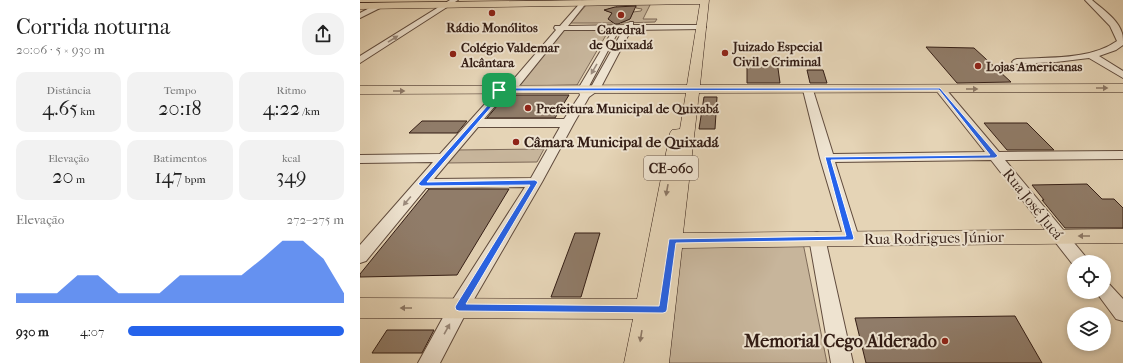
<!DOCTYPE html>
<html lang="pt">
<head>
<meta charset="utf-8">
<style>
  :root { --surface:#fff; --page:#f2f2f2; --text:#222; --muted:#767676; --accent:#2563eb }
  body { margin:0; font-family:"IM FELL French Canon",serif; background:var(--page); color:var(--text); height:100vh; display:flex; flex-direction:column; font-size:15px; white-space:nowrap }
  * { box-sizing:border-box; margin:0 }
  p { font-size:13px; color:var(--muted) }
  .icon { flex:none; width:22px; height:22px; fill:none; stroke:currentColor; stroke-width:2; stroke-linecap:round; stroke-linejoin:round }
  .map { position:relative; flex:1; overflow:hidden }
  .panel { display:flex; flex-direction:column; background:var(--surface); width:360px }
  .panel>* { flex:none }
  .buttons { position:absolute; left:707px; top:255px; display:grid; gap:8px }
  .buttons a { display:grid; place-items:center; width:44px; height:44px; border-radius:50%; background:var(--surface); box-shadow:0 2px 6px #0003; font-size:20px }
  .pin { position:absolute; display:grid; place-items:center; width:34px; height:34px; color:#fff; margin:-17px; border-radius:8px; box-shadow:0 2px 6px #0006 }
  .round { display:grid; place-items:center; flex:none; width:42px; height:42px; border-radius:16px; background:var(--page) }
  .head { display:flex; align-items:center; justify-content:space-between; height:68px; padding:0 16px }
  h1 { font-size:22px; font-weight:600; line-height:30px }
  .figures { display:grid; grid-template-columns:repeat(3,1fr); gap:6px; height:68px; padding:4px 16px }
  .figures div { display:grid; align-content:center; border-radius:10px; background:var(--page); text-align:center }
  .figures b { font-size:20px; font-weight:600 }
  .figures small { font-size:11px; font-weight:400 }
  .figures p { font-size:11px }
  .chart { height:112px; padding:8px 16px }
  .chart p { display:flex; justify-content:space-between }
  .chart svg { width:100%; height:72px; margin-top:4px; fill:var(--accent); opacity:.7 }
  ul { padding:0 16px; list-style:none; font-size:13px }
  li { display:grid; grid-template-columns:64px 48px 1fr; align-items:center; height:30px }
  li i { height:10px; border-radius:5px; background:var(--accent) }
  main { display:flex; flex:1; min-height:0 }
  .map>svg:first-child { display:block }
</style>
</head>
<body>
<main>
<section class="panel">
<div class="head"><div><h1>Corrida noturna</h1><p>20:06 · 5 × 930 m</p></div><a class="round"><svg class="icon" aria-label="share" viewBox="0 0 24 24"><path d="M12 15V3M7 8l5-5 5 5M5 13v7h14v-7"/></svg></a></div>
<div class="figures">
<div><p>Distância</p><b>4.65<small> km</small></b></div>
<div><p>Tempo</p><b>20:18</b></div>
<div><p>Ritmo</p><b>4:22<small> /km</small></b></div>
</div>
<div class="figures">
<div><p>Elevação</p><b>20<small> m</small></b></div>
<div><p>Batimentos</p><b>147<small> bpm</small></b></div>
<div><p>kcal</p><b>349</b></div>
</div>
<div class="chart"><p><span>Elevação</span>272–275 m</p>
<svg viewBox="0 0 160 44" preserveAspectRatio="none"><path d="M0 44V38L10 38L20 38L30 27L40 27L50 38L60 38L70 38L80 27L90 27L100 27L110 27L120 17L130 6L140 6L150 17L160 38V44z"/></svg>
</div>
<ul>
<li><b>930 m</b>4:07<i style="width:100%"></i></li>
</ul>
</section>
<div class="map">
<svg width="763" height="363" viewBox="0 0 763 363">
  <rect width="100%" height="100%" fill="#e5d4b6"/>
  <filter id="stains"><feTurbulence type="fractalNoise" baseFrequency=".005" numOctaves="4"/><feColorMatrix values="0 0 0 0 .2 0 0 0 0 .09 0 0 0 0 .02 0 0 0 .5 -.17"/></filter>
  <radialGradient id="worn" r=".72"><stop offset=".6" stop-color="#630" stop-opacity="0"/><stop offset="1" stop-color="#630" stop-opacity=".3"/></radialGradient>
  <path fill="#c7b59b" stroke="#7d6958" d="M 291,3 L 283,19 L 297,19 L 295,22 L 261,23 L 270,19 L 273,12 L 281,11 L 282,9 L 276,8 L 276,5 L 257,6 L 255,8 L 248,9 L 246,11 L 253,12 L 253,23 L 211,23 L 227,4 Z
    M 204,30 L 249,30 L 217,85 L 159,86 Z
    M 184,149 L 177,162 L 84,163 L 95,150 Z
    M 443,243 L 467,363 L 306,363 L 320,245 Z"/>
  <path fill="#907c69" stroke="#331d15" d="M 276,6 L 270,19 L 258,24 L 255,24 L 248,19 L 252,13 L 244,10 L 255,7 Z
    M 566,47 L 614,48 L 651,82 L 597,83 Z
    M 387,61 L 417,61 L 420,83 L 387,83 Z
    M 447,70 L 463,70 L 467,83 L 450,83 Z
    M 152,95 L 209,95 L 195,118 L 127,118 L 142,100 Z
    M 344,97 L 357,97 L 355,129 L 339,129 Z
    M 62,121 L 107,121 L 97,133 L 49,133 Z
    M 624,123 L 667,123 L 694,150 L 647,150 Z
    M 727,184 L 742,199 L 754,199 L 763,208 L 763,228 L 705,228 L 682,200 L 684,200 L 672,185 Z
    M 69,189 L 149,189 L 97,275 L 0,277 L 0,274 Z
    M 215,233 L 240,233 L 221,297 L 191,297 Z
    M 655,316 L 682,363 L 506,363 L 495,318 Z
    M 27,330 L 74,330 L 62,353 L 12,353 Z"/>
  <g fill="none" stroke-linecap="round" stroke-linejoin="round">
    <defs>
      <path id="minor" d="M 90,0 L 98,0 L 0,63 L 0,56 Z
        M 725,0 L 732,0 C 742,9 758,19 762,33 C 763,36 763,41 763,45 L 756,50 L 739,56 L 763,71 L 763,78 L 729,58 L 696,62 L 654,64 L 652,62 L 654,60 L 657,59 C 689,57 730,60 757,41 L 750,26 Z
        M 222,1 L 227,2 L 208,26 L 265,25 L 270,22 L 273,22 L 273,25 L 342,25 L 346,27 L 342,29 L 271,30 L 240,89 L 229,97 L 214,123 L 182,182 L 106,313 L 80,363 L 58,363 L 92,301 L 165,187 L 66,188 L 6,261 L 0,263 L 0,245 L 73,162 L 0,163 L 0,155 L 80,154 L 133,95 L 146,88 L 196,30 L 194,28 L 195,26 L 200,26 ZM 204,30 L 253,30 L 218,89 L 220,95 L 204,119 L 124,119 L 141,99 L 154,92 ZM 259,30 L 263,30 L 231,87 L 228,88 ZM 118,127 L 200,127 L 171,178 L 74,179 Z
        M 17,4 L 20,4 L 24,6 L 0,18 L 0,13 Z
        M 580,86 L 584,87 L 639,152 L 763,151 L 763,159 L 645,160 L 730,262 L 714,262 L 714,266 L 631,160 L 475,162 L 499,238 L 497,242 L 491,244 L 485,242 L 460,158 L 443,90 L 448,87 L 453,90 L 473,154 L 625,152 L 575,89 Z
        M 457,232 L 463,234 L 465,238 L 493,363 L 471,363 L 449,238 L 451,234 Z
        M 744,282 L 750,285 L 763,299 L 763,321 L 756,319 L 736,292 L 744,292 Z"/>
      <path id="major" d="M 238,0 L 349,0 L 340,85 L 763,84 L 763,92 L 339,93 L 323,233 L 763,229 L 763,243 L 322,248 L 309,363 L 264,363 L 273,319 L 0,318 L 0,298 L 277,299 L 310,133 L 312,130 L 320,129 L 326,93 L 0,94 L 0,86 L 327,85 L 340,4 L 0,9 L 0,3 Z"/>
    </defs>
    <use href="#minor" stroke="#604b3d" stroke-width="2"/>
    <use href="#major" stroke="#331d15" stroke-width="1"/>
    <use href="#minor" fill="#eee3d0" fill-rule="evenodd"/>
    <use href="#major" fill="#e5d4b6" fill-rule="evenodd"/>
  </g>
  <defs><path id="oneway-solid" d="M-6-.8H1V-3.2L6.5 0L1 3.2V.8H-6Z"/></defs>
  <g fill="#9a8a7c">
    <use href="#oneway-solid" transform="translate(33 39) rotate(-32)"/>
    <use href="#oneway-solid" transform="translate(234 69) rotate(120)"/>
    <use href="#oneway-solid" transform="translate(47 201) rotate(130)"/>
    <use href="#oneway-solid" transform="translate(87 329) rotate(-61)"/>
  </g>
  <g fill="#8c7866">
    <use href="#oneway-solid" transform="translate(742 88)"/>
    <use href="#oneway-solid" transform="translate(612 89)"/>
    <use href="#oneway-solid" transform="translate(39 91)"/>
    <use href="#oneway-solid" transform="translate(307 190) rotate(100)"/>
    <use href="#oneway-solid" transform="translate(724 236) rotate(180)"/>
    <use href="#oneway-solid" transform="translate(46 308) rotate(180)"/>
    <use href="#oneway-solid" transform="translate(281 336) rotate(99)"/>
  </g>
  <path fill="#2563eb" stroke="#fff" fill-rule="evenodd" d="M 139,88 L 580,88 L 638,156 L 635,158 L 471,160 L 494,238 L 493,240 L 316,243 L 307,310 L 306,312 L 303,313 L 99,311 L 96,310 L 95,307 L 96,305 L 170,185 L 61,186 L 58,184 L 135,97 L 137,90 ZM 579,90 L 630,155 L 465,157 L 486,236 L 309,239 L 299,306 L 106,304 L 178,182 L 175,180 L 67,182 L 139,98 L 141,91 Z"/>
  <g fill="#8f2418" stroke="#eee3d0" stroke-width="1.5">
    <circle cx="132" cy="13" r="4"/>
    <circle cx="261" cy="15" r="4"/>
    <circle cx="365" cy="53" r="4"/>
    <circle cx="93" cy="54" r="4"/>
    <circle cx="618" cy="66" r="4"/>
    <circle cx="168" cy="108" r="4"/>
    <circle cx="156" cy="142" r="4"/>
    <circle cx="585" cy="341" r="4"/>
  </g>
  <g text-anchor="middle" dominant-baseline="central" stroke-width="4" stroke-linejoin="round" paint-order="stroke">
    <g font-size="13" font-weight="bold" fill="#331d15" stroke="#eee3d0" text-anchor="start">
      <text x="132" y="27" text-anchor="middle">Rádio Monólitos</text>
      <text x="261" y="29" text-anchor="middle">Catedral<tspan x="261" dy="15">de Quixadá</tspan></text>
      <text x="373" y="46">Juizado Especial<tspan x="373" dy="15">Civil e Criminal</tspan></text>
      <text x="101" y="47">Colégio Valdemar<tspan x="101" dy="15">Alcântara</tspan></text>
      <text x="626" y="66">Lojas Americanas</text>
      <text x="176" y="108">Prefeitura Municipal de Quixabá</text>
    </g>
    <rect fill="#eee3d0" stroke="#6b584d" stroke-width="1" x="284" y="156" width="54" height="24" rx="3"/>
    <g font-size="14" font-weight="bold" fill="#331d15">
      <text x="311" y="168">CE-060</text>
    </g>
    <g font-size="15" font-weight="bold" fill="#331d15" stroke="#eee3d0" text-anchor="start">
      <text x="164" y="142">Câmara Municipal de Quixadá</text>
    </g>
    <g font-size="15" fill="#331d15" stroke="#eee3d0">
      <text transform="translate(673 204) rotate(51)">Rua José Jucá</text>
      <text transform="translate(574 238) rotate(-1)">Rua Rodrigues Júnior</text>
    </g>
    <g font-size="18" font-weight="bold" fill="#331d15" stroke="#eee3d0" text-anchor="end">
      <text x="577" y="341">Memorial Cego Alderado</text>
    </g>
  </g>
  <rect width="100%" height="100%" filter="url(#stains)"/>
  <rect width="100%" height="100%" fill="url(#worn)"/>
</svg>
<div class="buttons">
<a><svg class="icon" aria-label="locate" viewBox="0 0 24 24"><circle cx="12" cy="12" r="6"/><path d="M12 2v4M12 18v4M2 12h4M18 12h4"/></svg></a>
<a><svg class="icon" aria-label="layers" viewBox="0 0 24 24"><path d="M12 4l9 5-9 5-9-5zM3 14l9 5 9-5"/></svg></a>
</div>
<div class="pin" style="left:139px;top:90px;background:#1e9e55"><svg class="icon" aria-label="arrive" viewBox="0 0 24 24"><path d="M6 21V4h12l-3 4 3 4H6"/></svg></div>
</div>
</main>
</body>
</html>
